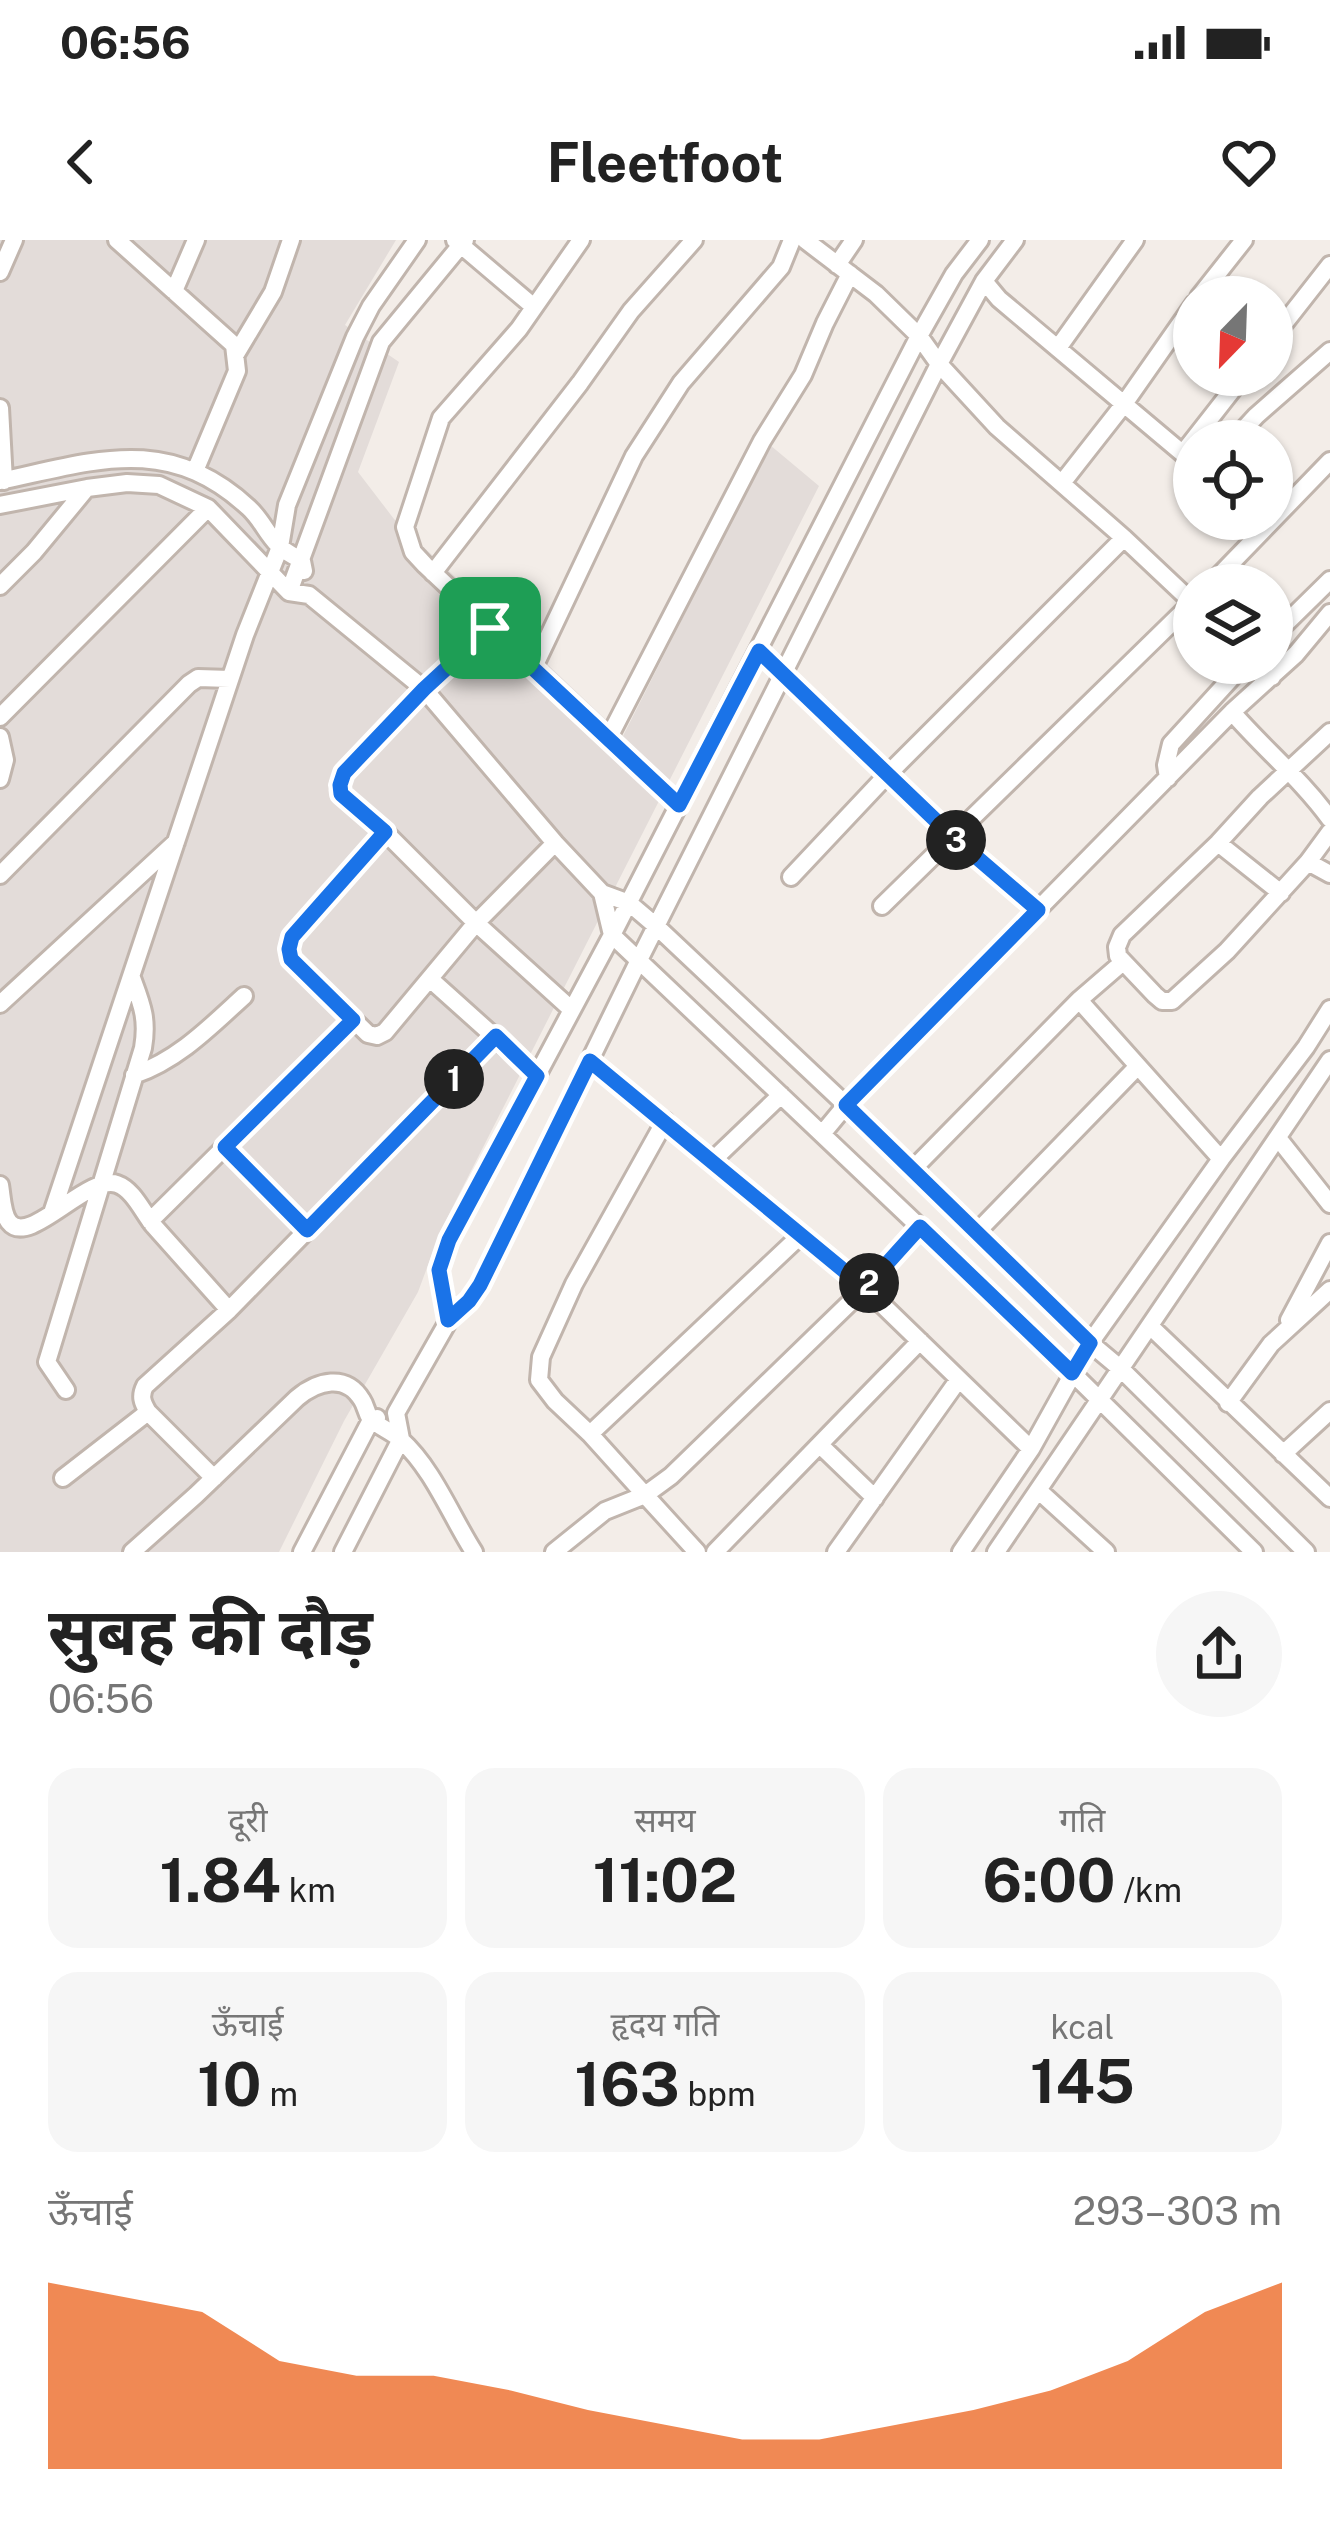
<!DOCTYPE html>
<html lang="hi">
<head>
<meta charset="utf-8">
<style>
  :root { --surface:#fff; --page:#f6f6f6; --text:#222; --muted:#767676; --accent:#ea580c }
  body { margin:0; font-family:"Public Sans","Noto Sans Devanagari",sans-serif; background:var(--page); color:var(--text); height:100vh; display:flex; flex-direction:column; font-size:45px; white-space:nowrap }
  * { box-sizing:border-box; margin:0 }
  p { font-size:39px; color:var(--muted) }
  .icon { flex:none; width:66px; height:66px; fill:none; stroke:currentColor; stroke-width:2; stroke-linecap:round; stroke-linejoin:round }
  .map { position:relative; height:1312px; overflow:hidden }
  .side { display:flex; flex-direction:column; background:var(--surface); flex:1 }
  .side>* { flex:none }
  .needle { width:78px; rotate:203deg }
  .fabs { position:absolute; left:1173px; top:36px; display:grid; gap:24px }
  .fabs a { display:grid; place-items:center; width:120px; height:120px; border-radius:50%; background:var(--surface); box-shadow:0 3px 9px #0004; font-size:60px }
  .pin { position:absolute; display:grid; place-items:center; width:102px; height:102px; color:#fff; margin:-51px; border-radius:24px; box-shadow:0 6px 18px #0006 }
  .km { position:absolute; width:60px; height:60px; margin:-30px; border-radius:50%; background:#222; color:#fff; font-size:33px; line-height:60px; text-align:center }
  .round { display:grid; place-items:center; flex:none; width:126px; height:126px; border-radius:63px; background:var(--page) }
  .summary { display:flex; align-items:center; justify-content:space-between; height:204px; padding:0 48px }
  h1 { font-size:66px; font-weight:700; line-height:90px }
  .metrics { display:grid; grid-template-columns:repeat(3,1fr); gap:18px; height:204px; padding:12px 48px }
  .metrics div { display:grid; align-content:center; border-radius:30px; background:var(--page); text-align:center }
  .metrics b { font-size:60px; font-weight:700 }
  .metrics small { font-size:33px; font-weight:400 }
  .metrics p { font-size:33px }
  .chart { height:336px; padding:24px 48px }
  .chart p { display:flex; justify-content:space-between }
  .chart svg { width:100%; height:216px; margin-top:12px; fill:var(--accent); opacity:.7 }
  .status { display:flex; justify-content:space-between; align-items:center; height:84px; padding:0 60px; background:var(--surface); direction:ltr }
  .status svg { height:33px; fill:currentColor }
  header { display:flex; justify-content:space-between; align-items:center; height:156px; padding:0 48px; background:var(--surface); font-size:54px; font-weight:700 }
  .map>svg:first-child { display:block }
</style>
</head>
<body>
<div class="status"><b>06:56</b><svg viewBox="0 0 49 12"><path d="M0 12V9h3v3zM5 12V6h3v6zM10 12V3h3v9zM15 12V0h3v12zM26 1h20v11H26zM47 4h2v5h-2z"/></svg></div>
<header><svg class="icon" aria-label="back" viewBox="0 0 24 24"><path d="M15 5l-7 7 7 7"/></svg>Fleetfoot<svg class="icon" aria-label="heart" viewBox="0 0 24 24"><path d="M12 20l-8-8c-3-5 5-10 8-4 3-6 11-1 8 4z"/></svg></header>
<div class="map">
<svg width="1330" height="1312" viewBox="0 0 1330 1312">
  <rect width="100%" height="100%" fill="#f3ede8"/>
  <path fill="#e3dcd9" d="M 0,0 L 396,0 L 345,85 L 399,122 L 358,232 L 394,279 L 623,496 L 770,205 L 819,246 L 441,990 L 418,1052 L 344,1181 L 279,1312 L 0,1312 Z"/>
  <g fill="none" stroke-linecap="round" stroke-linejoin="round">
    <defs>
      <path id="minor" d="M 117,0 L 234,105 L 237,131 L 195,231
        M 455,0 L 534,67
        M 581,0 L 519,89 L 441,178 L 405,287 L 413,312 L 425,325 L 679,565
        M 805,0 L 876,54 L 919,96 L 939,124 L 997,187 L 1124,298 L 1194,364
        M 837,25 L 854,0
        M 0,32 L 14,0
        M 984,41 L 999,59 L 1194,223
        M 174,51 L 196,0
        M 1199,57 L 1244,0
        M 1272,99 L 1330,25
        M 1058,108 L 1135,0
        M 236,114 L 273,52 L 291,0
        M 0,168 L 4,241
        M 1233,201 L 1256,176 L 1330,111
        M 1183,213 L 1244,135
        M 0,241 C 95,221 168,193 249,268 C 261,279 267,294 278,305 C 285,312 294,316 302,321 L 304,331
        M 1062,243 L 1124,164 L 1194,64
        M 0,265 L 87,248 L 127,243 L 159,245 L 208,268 L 289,352 L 309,355 L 424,449 L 555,603 L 602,653 L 629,663 L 656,686 L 846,865 L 1090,1103 L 1121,1129 L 1306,1312
        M 433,333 L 580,143 L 631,71 L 694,0
        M 1210,345 L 1330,221
        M 0,346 L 34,312 L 86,249
        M 289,352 L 381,102 L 465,0
        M 1272,397 L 1330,340
        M 759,411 L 953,597 L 1038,670
        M 1257,423 L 1272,437
        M 533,429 L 634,216 L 681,143 L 781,27 L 792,0
        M 1232,472 C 1264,509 1301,539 1330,579
        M 0,477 L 208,268
        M 1330,492 L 1260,557 L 1218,603 L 1122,695 L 1117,707 L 1118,716 L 1155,755 L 1162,761 L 1172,761 L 1227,711 L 1308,622 L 1330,592
        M 0,497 L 5,520 L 0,539
        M 608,499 L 762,201 L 803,135 L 825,83 L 850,34
        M 1168,538 L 1166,525 L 1171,504 L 1245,423
        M 385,592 L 341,553 L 339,545 L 344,533 L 424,449 L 491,388
        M 555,603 L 476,683 L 385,792 L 377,796 L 368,794 L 291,719 L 289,709 L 292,697 L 385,592 L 476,683 L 572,770
        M 1218,603 L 1281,653
        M 1308,622 L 1330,634
        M 0,635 L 189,444 L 198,438 L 230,439
        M 791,637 L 887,535 L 1124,298
        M 602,653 L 612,695 L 1043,1104 L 1254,1312
        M 882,666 L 1194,361
        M 1123,722 L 1079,760 L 1221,919
        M 430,739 L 537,835
        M 0,764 L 176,602
        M 590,821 L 865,1048 L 1031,1209
        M 134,835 C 178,820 210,787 244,756
        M 822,894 L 846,865 L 1232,472 L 1296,414 L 1330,373
        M 1278,898 L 1330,964
        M 225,907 L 307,990
        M 712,921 L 781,855
        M 912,930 L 1079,760
        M 0,945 C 2,956 2,973 9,982 C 29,1008 87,934 117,944 C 134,950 143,973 154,986 C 179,1014 204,1042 229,1070 L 145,1146 C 140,1156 142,1162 148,1172 L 214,1238
        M 52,973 L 245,395 L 280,307 L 287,265 L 355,97 L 371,66 L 417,0
        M 150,981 L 353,780
        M 976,993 L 1138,826
        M 229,1070 L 496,797
        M 449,1080 L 439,1030 L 449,1000 L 612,695 L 919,96 L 954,34 L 980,0
        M 1289,1080 L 1330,1003
        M 1150,1086 L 1330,1258
        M 66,1150 L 47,1122 L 143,808 C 148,779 142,765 132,738
        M 1228,1163 L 1271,1104 L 1330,1050
        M 590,1194 L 801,995
        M 820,1205 L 875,1258
        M 1283,1214 L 1330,1171
        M 63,1238 L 148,1172
        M 1038,1250 L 1106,1312
        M 132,1312 L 196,1255 L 297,1158 C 317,1141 346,1133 362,1160 C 366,1166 366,1172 370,1178 C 378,1187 392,1191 401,1200 C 433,1229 451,1276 474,1312
        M 302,1312 L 371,1180 L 377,1178
        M 343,1312 L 401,1199 L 396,1173 L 449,1080 L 468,1062 L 480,1045 L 639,720 L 939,124 L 984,41 L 1015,0
        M 554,1312 L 605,1271 L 645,1255 L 590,1194 L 555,1161 L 539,1140 L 541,1117 L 574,1044 L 665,881
        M 697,1312 L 645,1255 L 671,1236 L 865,1048 L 920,987
        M 715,1312 L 920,1101
        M 836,1312 L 959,1139
        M 961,1312 L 1031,1209 L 1090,1103 L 1221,919 L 1306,807 L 1330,769
        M 996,1312 L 1330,820"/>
    </defs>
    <use href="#minor" stroke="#c1b5ad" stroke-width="22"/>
    <use href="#minor" stroke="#fff" stroke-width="16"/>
  </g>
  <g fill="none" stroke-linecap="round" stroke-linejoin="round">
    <defs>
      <path id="route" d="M 490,388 L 679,565 L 759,411 L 953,597 L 1038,670 L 846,865 L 1090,1103 L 1072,1133 L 920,987 L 865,1048 L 590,821 L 480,1045 L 469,1061 L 448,1080 L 439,1030 L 449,1000 L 537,836 L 496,796 L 307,990 L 225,907 L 353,780 L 291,719 L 289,709 L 292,697 L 385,592 L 341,554 L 340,545 L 344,533 L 424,449 Z"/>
    </defs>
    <use href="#route" stroke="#fff" stroke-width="24"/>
    <use href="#route" stroke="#1a73e8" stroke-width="15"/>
  </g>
</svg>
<div class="fabs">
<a><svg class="needle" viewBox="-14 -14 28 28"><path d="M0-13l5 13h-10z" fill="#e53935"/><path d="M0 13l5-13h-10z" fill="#767676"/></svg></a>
<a><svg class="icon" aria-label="locate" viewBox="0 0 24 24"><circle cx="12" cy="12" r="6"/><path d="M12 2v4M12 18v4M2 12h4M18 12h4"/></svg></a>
<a><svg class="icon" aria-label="layers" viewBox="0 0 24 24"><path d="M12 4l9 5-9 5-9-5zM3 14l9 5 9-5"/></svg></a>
</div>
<div class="pin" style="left:490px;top:388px;background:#1e9e55"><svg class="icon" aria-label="arrive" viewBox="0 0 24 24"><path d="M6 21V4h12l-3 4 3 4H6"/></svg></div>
<b class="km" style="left:454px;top:839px">1</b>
<b class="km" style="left:869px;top:1043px">2</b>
<b class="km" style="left:956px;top:600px">3</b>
</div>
<section class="side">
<div class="summary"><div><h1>सुबह की दौड़</h1><p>06:56</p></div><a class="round"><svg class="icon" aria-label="share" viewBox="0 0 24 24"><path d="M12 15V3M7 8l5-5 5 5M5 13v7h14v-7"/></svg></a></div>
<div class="metrics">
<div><p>दूरी</p><b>1.84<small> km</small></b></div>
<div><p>समय</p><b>11:02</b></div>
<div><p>गति</p><b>6:00<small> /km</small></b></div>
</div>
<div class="metrics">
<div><p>ऊँचाई</p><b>10<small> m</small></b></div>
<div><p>हृदय गति</p><b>163<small> bpm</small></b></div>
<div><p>kcal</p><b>145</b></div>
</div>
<div class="chart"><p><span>ऊँचाई</span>293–303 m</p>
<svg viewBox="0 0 160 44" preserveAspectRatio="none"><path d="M0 44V6L10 9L20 12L30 22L40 25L50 25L60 28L70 32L80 35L90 38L100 38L110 35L120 32L130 28L140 22L150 12L160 6V44z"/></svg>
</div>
</section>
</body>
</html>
